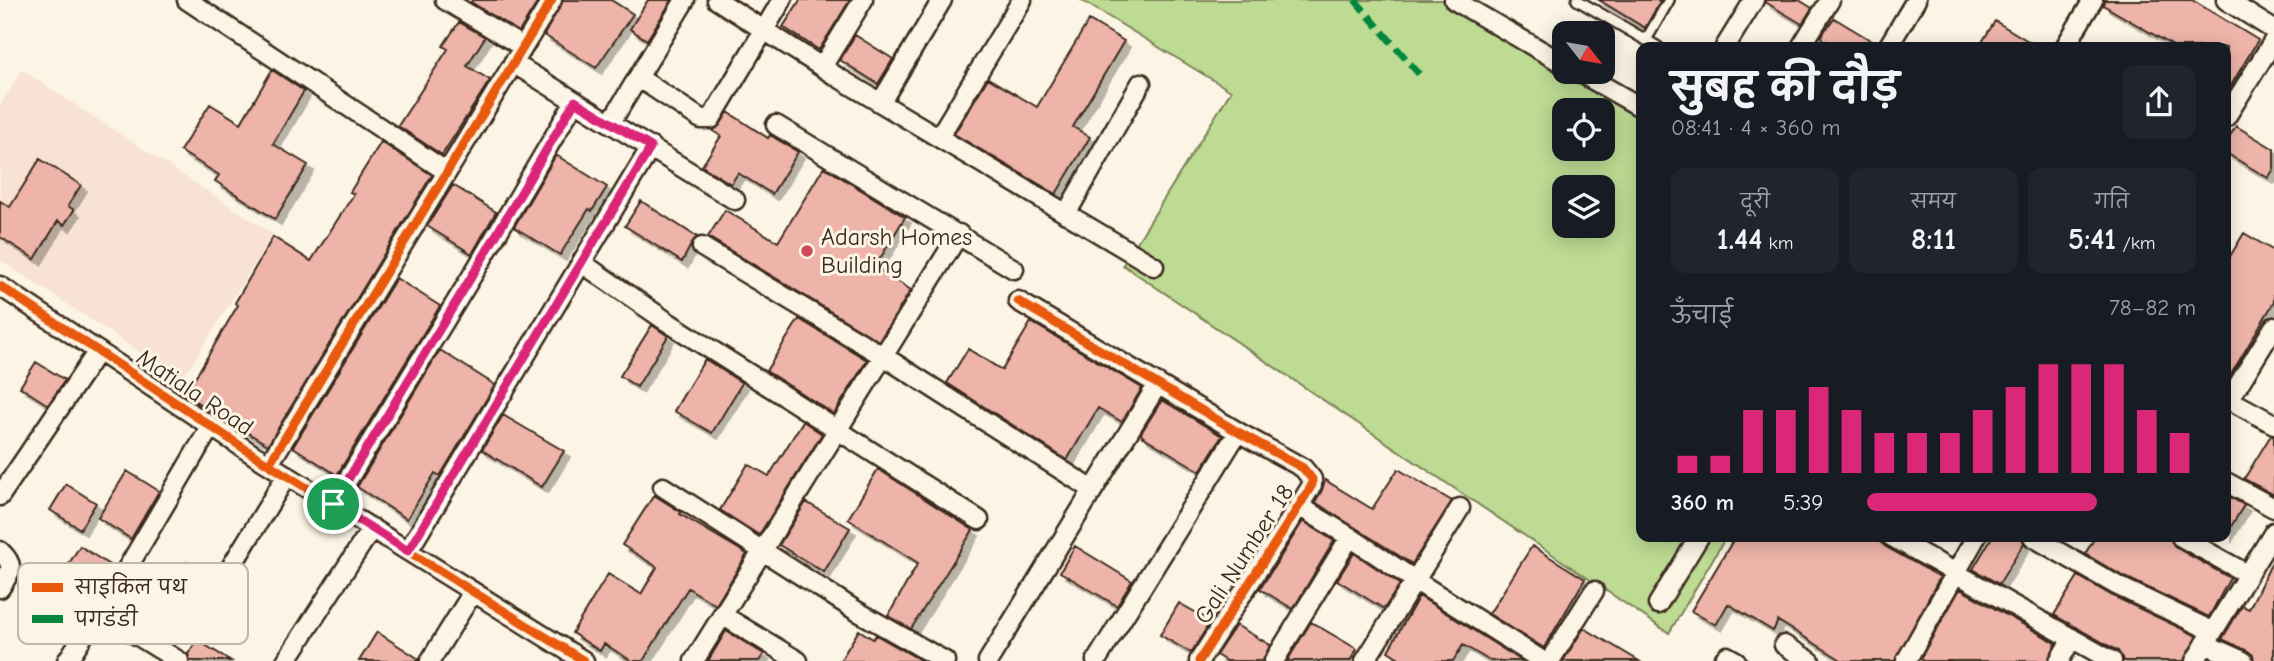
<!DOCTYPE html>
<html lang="hi">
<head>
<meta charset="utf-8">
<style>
  :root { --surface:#171b24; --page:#20242c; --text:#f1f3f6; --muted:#9ea1a6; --accent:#db2777 }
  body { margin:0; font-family:"Comic Neue","Playpen Sans Deva",sans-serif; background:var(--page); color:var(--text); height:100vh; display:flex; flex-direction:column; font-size:26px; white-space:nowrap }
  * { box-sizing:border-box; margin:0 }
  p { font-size:23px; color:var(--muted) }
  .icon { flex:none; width:38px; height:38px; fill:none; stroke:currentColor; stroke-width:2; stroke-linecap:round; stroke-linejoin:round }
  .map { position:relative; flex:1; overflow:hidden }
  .drawer { position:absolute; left:1636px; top:42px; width:595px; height:500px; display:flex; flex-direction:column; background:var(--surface); border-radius:14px; box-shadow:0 4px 18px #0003 }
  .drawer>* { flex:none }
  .needle { width:46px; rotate:121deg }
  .controls { position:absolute; left:1552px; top:21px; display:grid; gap:14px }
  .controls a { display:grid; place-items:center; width:63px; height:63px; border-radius:14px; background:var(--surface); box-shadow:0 4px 18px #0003; font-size:35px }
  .pin { position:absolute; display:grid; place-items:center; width:60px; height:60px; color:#fff; margin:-30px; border:4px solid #fff; border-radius:50%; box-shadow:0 2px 7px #0007 }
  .round { display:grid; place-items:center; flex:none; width:74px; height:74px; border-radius:14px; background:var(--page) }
  .overview { display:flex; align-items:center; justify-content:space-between; height:119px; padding:0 35px }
  h1 { font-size:38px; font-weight:700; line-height:52px }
  .metrics { display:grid; grid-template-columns:repeat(3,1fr); gap:10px; height:119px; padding:7px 35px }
  .metrics div { display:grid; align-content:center; border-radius:14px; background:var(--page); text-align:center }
  .metrics b { font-size:30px; font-weight:700 }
  .metrics small { font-size:19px; font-weight:400 }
  .metrics p { font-size:19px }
  .chart { height:196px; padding:14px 35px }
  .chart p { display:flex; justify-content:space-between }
  .chart svg { width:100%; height:126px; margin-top:7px; stroke:var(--accent); stroke-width:6 }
  ul { padding:0 35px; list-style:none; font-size:23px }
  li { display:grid; grid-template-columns:112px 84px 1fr; align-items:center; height:52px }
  li i { height:18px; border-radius:9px; background:var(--accent) }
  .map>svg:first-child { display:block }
</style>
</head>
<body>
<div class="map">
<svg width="2274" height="661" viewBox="0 0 2274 661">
  <defs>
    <filter id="shadow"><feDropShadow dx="6" dy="6" stdDeviation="0" flood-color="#0004"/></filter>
  </defs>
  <rect width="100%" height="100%" fill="#fcf5e5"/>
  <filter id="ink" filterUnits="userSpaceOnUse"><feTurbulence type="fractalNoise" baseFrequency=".0143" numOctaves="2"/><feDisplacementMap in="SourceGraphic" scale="14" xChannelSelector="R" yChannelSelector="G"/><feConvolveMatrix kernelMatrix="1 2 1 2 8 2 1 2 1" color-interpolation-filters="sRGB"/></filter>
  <g filter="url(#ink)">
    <path fill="#f8e2d3" d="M 22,70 L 273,234 L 182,380 L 0,260 L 0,106 Z"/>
    <path fill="#bddb93" stroke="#7c8258" stroke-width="2" fill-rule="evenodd" d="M 1081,0 L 1448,0 L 1564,72 L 1572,72 L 1641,112 L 1642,537 L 1726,537 L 1669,633 L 1123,265 L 1231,91 ZM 1564,110 L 1603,110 L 1603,149 L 1564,149 ZM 1564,187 L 1603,187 L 1603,226 L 1564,226 Z"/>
    <path fill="#eeb4a9" stroke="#3b2a1e" stroke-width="2" filter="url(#shadow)" d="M 472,0 L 539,0 L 519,32 L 471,2 Z
      M 563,0 L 611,0 L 633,14 L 596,68 L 544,35 Z
      M 648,0 L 672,0 L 647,40 L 630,29 Z
      M 800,0 L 850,0 L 819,50 L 783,27 Z
      M 1599,0 L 1661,0 L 1645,28 Z
      M 1765,0 L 1799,0 L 1812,8 L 1802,24 L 1765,2 Z
      M 2104,0 L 2192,0 L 2258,40 L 2226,94 L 2226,47 L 2175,47 L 2103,5 Z
      M 1834,18 L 1877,44 L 1877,47 L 1836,47 L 1822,39 L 1821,36 Z
      M 1089,20 L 1124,41 L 1073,127 L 1090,137 L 1056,194 L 954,134 L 988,78 L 1037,107 Z
      M 1995,21 L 2038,47 L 1979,47 Z
      M 459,22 L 485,37 L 467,66 L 490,80 L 442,155 L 398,126 L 448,49 L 443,46 Z
      M 855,35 L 893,59 L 878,84 L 840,60 Z
      M 272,70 L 304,91 L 273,144 L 308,165 L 275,219 L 215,181 L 219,175 L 180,151 L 210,104 L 241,123 Z
      M 728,112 L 768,138 L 770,135 L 798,152 L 772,194 L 738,173 L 731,184 L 702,166 L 721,136 L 713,131 L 720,125 Z
      M 2236,126 L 2274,149 L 2274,169 L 2268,178 L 2226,153 L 2226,142 Z
      M 381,142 L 432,175 L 268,445 L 185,395 L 238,305 L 235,303 L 273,237 L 311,261 L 354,194 L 350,192 Z
      M 556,155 L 607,187 L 592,211 L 589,209 L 560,255 L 514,227 Z
      M 40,159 L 81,185 L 68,206 L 74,210 L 64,225 L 58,221 L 35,259 L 0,237 L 0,201 L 10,207 Z
      M 824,167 L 905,217 L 875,267 L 911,290 L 879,341 L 708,237 L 725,210 L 778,242 Z
      M 453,185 L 496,212 L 472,254 L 427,226 Z
      M 641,201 L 697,237 L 693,241 L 682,262 L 625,226 Z
      M 2244,233 L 2274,251 L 2274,302 L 2226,383 L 2226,263 Z
      M 396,278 L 440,306 L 337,475 L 293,447 Z
      M 799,319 L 867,360 L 834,414 L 766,371 Z
      M 1031,322 L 1142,388 L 1122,422 L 1098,408 L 1067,460 L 947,383 L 968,349 L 1002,370 Z
      M 652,325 L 668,336 L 637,387 L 620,376 Z
      M 440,350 L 495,385 L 440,476 L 435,473 L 407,519 L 357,487 Z
      M 705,359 L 742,383 L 712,433 L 674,411 Z
      M 36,362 L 65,380 L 48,405 L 20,387 Z
      M 1162,400 L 1222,436 L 1200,471 L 1142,436 L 1141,433 Z
      M 503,415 L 564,451 L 542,487 L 482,450 Z
      M 803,421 L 822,434 L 759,535 L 720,510 L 748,464 L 769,476 Z
      M 2271,435 L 2274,435 L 2274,495 L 2244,479 Z
      M 878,469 L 973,530 L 911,629 L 888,616 L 918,563 L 848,519 Z
      M 1398,469 L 1452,501 L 1412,564 L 1315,502 L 1322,490 L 1325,480 L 1372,509 Z
      M 127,471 L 159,491 L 131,539 L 98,518 Z
      M 66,484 L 96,503 L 80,529 L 50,510 Z
      M 654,495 L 681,512 L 680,514 L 747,554 L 716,605 L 688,588 L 643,661 L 632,661 L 604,644 L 600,651 L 572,633 L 608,574 L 641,594 L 657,567 L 622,545 Z
      M 2226,495 L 2244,505 L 2226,535 Z
      M 806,502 L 850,528 L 824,572 L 779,545 Z
      M 1303,521 L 1334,541 L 1293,609 L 1260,589 Z
      M 1735,537 L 1874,537 L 1886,547 L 1940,577 L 1895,661 L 1843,661 L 1778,621 L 1773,631 L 1728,604 L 1716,625 L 1691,611 Z
      M 1992,537 L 2022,537 L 2024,543 L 1999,584 L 1973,569 Z
      M 2095,537 L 2170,537 L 2175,547 L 2230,578 L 2209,617 L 2121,575 L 2085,554 Z
      M 80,546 L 114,568 L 99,591 L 65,570 Z
      M 1075,546 L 1132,581 L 1117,606 L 1060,572 Z
      M 1532,546 L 1585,579 L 1544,648 L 1489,614 Z
      M 1354,553 L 1400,584 L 1384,609 L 1337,580 Z
      M 2274,558 L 2274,661 L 2254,661 L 2253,655 L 2248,651 L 2222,639 L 2242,606 L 2249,609 Z
      M 187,562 L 212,577 L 197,601 L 172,585 Z
      M 2078,576 L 2111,595 L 2197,636 L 2184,661 L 2123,661 L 2118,651 L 2054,615 Z
      M 1960,589 L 2056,643 L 2048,661 L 1923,661 L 1920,659 Z
      M 1419,596 L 1522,661 L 1490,661 L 1463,645 L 1453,661 L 1404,661 L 1388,651 Z
      M 1179,603 L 1211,621 L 1191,653 L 1160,635 Z
      M 1311,622 L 1357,649 L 1350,661 L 1287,661 Z
      M 1236,625 L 1270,645 L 1263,661 L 1226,661 L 1216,655 Z
      M 1584,628 L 1639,661 L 1563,661 Z
      M 859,630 L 873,639 L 876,635 L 922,661 L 840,661 Z
      M 726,631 L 764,654 L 759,661 L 708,661 Z
      M 377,632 L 419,659 L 419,661 L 359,661 Z
      M 197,640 L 231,661 L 190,661 L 188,654 Z"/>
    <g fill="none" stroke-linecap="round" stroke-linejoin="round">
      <defs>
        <path id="service" d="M 1577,0 L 1658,47
          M 1646,40 L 1669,0"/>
        <path id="minor" d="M 187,0 L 447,172
          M 445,0 L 523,47
          M 717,0 L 839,78 L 1154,266
          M 1454,0 L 1564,64
          M 2226,0 L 2274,30
          M 1725,47 L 1754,0
          M 1801,47 L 1830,0
          M 1888,47 L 1916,0
          M 2065,47 L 2093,0
          M 513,63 L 735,200
          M 822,67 L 863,0
          M 1579,72 L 1642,108
          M 639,78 L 701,119 L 711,119 L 782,0
          M 881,102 L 942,0
          M 2226,117 L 2274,40
          M 611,122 L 685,0
          M 776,125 L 1014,269
          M 939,137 L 1022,0
          M 1066,214 L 1141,83
          M 702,247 L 883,356 L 1093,490
          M 582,263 L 666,321 L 979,520
          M 0,286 L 254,455 L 584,661
          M 1018,301 L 1238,432 L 1303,468 L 1312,479 L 1312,485 L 1299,506 L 1199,661
          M 2226,398 L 2274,424
          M 2229,400 L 2274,327
          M 269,464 L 552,0
          M 2226,482 L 2274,508
          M 663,487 L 855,610 L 945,661
          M 0,496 L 98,351
          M 333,504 L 478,266 L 575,101
          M 1299,506 L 1350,537 L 1416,581 L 1543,661
          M 1892,537 L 2112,661
          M 2033,537 L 2116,585 L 2212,631
          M 2181,537 L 2247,574
          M 0,551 C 16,566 11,571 0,588
          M 408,551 L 651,147
          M 1658,604 L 1699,537
          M 99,612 L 179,661
          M 722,615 L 798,661
          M 200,618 L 287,475
          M 2205,644 L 2243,661
          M 1784,645 L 1810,661
          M 67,661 L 128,567 L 211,426
          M 286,661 L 372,528
          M 430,661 L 473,592
          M 694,661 L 959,234
          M 988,661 L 1158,384
          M 1096,661 L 1238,432
          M 1274,661 L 1350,537
          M 1365,661 L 1460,508
          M 1550,661 L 1594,591
          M 1723,661 L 1727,656 L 1736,661
          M 1906,661 L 1976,537
          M 2059,661 L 2072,638
          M 2195,661 L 2274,532"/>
      </defs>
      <use href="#service" stroke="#3b2a1e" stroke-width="14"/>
      <use href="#minor" stroke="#3b2a1e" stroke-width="23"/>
      <use href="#service" stroke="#fcf5e5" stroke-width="9"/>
      <use href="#minor" stroke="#fcf5e5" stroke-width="18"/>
      <path stroke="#00873e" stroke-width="7" stroke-dasharray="14 7" stroke-linecap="butt" d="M 1355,0 L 1419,74"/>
      <defs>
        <path id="cycleway" d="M 0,286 L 254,455 L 584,661
          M 1018,301 L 1238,432 L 1303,468 L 1312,479 L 1312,485 L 1299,506 L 1199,661
          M 269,464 L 552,0"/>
      </defs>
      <use href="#cycleway" stroke="#fcf5e5" stroke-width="13"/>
      <use href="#cycleway" stroke="#e8590c" stroke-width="9"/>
    </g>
  </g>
  <g fill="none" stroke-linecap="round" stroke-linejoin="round" filter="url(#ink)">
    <defs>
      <path id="route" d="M 575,101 L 651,147 L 408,551 L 333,504 L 478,266 Z"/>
    </defs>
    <use href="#route" stroke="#fff" stroke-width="14"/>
    <use href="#route" stroke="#db2777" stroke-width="9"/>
  </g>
  <circle fill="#d1495b" stroke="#fcf5e5" stroke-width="2.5" cx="807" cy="251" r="7"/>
  <g text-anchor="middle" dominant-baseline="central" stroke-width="6" stroke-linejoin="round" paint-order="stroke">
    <g font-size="24" fill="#3b2a1e" stroke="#fcf5e5" text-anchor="start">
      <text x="821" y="237">Adarsh Homes<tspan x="821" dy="28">Building</tspan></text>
    </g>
    <g font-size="24" fill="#3b2a1e" stroke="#fcf5e5">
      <text transform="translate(195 392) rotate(34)">Matiala Road</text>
      <text transform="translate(1244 554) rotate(-57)">Gali Number 18</text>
    </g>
  </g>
  <rect x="18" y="563" width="230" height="81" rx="10" fill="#fcf5e5" stroke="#c2b8a9" stroke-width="2"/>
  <rect x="32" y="583" width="31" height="9" fill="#e8590c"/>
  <rect x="32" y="615" width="31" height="8" fill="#00873e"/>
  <g font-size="19" fill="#3b2a1e">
    <text x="75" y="594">साइकिल पथ</text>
    <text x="75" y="626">पगडंडी</text>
  </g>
</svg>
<div class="controls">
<a><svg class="needle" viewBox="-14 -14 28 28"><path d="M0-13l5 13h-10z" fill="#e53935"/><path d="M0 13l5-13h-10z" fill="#9ea1a6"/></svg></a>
<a><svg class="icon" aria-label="locate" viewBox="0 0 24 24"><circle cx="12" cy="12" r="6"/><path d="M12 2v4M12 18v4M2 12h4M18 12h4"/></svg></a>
<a><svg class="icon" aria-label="layers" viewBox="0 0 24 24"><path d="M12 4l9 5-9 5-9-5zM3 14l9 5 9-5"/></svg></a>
</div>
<div class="pin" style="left:333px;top:504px;background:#1e9e55"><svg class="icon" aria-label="arrive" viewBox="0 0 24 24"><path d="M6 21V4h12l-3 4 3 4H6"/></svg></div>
<section class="drawer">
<div class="overview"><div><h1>सुबह की दौड़</h1><p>08:41 · 4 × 360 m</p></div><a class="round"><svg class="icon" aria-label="share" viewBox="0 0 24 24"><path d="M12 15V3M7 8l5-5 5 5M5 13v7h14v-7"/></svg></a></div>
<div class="metrics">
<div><p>दूरी</p><b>1.44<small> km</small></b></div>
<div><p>समय</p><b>8:11</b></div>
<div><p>गति</p><b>5:41<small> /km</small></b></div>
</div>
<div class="chart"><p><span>ऊँचाई</span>78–82 m</p>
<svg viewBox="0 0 160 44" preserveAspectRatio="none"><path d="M5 44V38M15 44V38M25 44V22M35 44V22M45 44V14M55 44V22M65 44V30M75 44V30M85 44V30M95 44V22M105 44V14M115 44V6M125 44V6M135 44V6M145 44V22M155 44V30"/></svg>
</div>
<ul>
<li><b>360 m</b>5:39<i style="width:70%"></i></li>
</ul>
</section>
</div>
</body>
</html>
